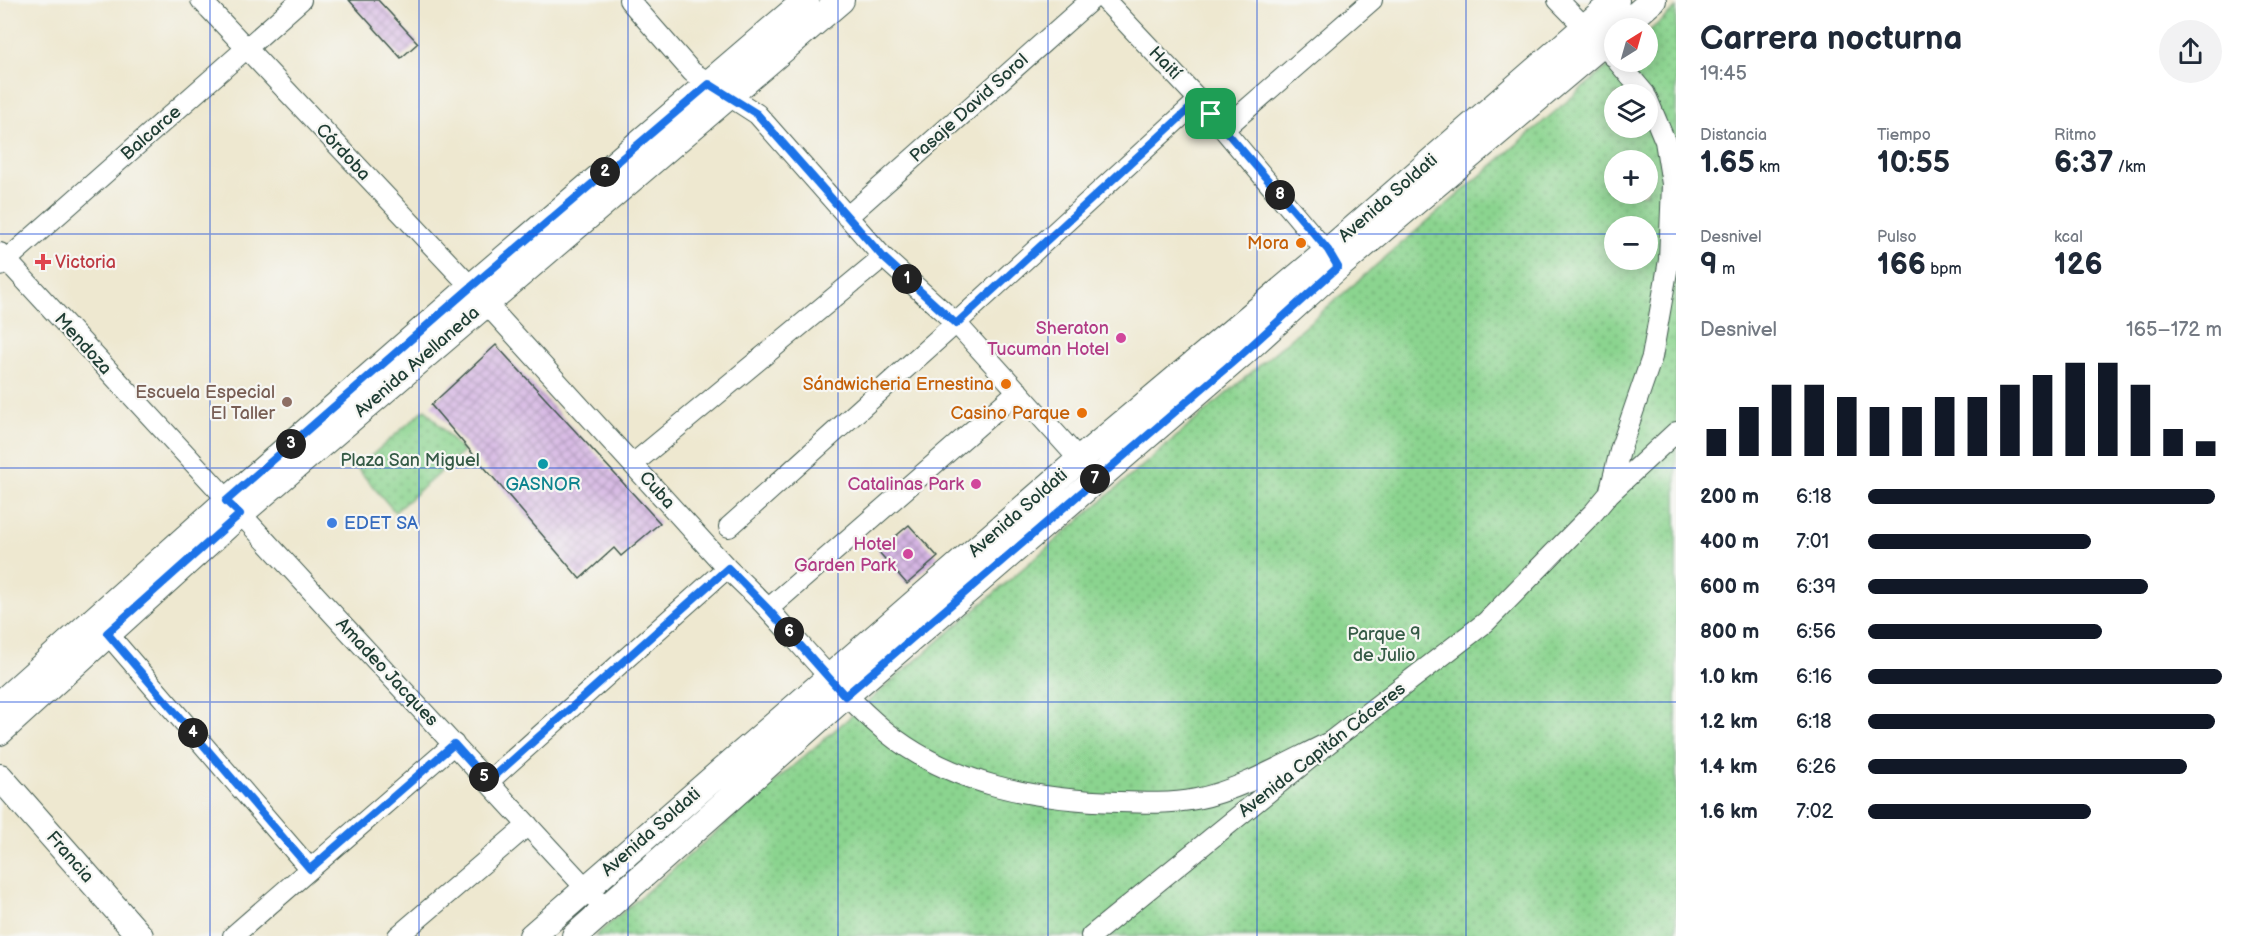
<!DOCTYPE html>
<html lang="es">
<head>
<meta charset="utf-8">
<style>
  :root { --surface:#fff; --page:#f2f2f3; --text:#1f2937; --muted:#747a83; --accent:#111827 }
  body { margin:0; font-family:"Balsamiq Sans",sans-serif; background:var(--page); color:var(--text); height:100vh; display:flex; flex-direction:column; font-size:22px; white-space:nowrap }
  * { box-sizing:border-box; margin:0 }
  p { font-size:20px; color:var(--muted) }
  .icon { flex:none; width:33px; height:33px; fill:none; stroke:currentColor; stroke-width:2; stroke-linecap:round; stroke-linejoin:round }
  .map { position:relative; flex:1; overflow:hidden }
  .sheet { display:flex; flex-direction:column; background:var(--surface); width:570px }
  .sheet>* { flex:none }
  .needle { width:39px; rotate:37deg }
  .tools { position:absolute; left:1604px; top:18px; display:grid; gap:12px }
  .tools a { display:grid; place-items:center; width:54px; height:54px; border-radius:50%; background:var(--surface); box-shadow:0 3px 15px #0003; font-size:30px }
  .pin { position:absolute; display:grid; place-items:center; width:51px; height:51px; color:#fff; margin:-26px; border-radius:12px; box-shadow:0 3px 9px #0006 }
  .km { position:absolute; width:30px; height:30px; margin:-15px; border-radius:50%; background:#222; color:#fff; font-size:16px; line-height:30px; text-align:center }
  .round { display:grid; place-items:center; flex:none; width:63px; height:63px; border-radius:32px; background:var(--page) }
  .headline { display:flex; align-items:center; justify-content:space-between; height:102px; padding:0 24px }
  h1 { font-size:33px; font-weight:700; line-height:45px }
  .stats { display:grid; grid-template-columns:repeat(3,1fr); gap:9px; height:102px; padding:6px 24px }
  .stats div { display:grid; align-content:center }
  .stats b { font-size:30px; font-weight:700 }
  .stats small { font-size:16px; font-weight:400 }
  .stats p { font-size:16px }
  .chart { height:168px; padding:12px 24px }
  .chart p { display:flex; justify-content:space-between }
  .chart svg { width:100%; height:108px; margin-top:6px; stroke:var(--accent); stroke-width:6 }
  ul { padding:0 24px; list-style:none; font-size:20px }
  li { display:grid; grid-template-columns:96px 72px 1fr; align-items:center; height:45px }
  li i { height:15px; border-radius:8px; background:var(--accent) }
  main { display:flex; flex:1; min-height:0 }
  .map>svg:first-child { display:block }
</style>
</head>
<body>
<main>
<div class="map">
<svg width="1676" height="936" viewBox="0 0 1676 936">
  <defs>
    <pattern id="park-dots" width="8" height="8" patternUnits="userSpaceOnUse" patternTransform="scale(1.5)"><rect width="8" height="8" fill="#8bd48f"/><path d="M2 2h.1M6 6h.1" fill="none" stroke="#71ad76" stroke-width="1.8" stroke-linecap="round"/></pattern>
    <pattern id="building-cross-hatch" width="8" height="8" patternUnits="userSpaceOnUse" patternTransform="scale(1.5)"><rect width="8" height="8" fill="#d5b5e3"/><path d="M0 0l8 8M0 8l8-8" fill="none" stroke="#ac94b9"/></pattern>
  </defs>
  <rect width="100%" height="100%" fill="#f6f6f2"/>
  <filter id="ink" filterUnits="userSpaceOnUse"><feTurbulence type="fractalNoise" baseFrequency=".0167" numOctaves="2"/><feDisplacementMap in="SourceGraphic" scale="12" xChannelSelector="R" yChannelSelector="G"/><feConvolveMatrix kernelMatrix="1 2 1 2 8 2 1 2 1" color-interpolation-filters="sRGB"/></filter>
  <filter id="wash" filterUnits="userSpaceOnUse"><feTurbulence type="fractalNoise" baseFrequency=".008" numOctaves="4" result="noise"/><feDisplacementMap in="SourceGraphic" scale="24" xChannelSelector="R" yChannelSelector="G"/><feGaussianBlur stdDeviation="1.35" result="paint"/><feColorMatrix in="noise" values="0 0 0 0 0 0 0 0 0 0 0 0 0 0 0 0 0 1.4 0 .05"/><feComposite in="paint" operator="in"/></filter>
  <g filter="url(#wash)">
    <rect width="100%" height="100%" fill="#eee8d0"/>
    <path fill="url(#park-dots)" stroke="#558862" stroke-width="1.5" fill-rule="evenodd" d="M 1676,8 L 1676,936 L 595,936 L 1614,61 L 1647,62 L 1647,33 ZM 1614,94 L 1647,94 L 1647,128 L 1614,128 ZM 1614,160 L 1647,160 L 1647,194 L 1614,194 ZM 1614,226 L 1647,226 L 1647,260 L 1614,260 Z
      M 425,409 L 463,452 L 395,512 L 357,468 Z"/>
    <g id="blocks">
      <path fill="url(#building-cross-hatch)" d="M 349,0 L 378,0 L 418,43 L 401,58 Z
        M 496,345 L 660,523 L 621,556 L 614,548 L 580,579 L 431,405 Z
        M 909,525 L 938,557 L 907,584 L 878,551 Z"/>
    </g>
  </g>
  <g filter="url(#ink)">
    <use href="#blocks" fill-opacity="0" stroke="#3e574b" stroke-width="1.5"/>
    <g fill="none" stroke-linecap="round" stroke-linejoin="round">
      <defs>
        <path id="minor" d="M 201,0 L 471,287 L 727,568 C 741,582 756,595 769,610 C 807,651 842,695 885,731 C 951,785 1037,800 1119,802 C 1145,803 1171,804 1196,799 C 1241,790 1288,762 1330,742
          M 629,0 L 692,72 L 757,114 L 883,257 L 956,323 L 1096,478
          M 1105,0 L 1199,100 L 1335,262
          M 1558,0 L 1614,57
          M 1618,62 L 1645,94
          M 1224,129 L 1372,0
          M 847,217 L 1091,0
          M 0,253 L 606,910
          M 0,266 L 301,0
          M 633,464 L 883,257
          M 1609,494 L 1621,447 L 1652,357 L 1669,260 L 1672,184 L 1665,141 L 1647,98
          M 729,527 L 956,323 L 1199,100
          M 768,609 L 1018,391
          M 107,633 L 310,869
          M 488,782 L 727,568
          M 233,936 L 454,744
          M 398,936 L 528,825
          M 1091,936 L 1330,742 L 1486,622 L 1594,512 L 1609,494 L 1676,432"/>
        <path id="major" d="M 1621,28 L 1653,0
          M 0,704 L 227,501 L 471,287 L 806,0
          M 0,732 L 240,514 L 841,0
          M 0,777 L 140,936
          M 532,936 L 1079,460 L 1328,251 L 1616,0
          M 575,936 L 845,696 L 1241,355 L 1338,267 L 1614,34"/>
      </defs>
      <use href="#minor" stroke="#3e574b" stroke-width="22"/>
      <use href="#major" stroke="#3e574b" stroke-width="28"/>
      <use href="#minor" stroke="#fff" stroke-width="20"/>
      <use href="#major" stroke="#fff" stroke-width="26"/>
    </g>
  </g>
  <g fill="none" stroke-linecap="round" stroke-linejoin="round" filter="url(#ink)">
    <defs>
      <path id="route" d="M 709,84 L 757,114 L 883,257 L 956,324 L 1199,100 L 1328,250 L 1338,267 L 1241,355 L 845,696 L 768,609 L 728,568 L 488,782 L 454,744 L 310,869 L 107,633 L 240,514 L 226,501 L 471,287 Z"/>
    </defs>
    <use href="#route" stroke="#fff" stroke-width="12"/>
    <use href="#route" stroke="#1a73e8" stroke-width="8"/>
  </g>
  <path fill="none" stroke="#1d4ed8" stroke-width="1.5" stroke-opacity="0.55" d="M 210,0 L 210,936M 419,0 L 419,936M 628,0 L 628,936M 838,0 L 838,936M 1048,0 L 1048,936M 1257,0 L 1257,936M 1466,0 L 1466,936M 0,234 L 1614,234M 1647,234 L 1676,234M 0,468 L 1676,468M 0,702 L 1676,702"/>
  <g fill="#e8710a" stroke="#f6f6f2" stroke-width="2">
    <circle cx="1301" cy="243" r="6"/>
    <circle cx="1006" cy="384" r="6"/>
    <circle cx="1082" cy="413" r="6"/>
  </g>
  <path fill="#e0444e" stroke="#f6f6f2" stroke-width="2" d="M40 253h6v6h6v6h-6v6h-6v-6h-6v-6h6z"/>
  <g fill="#d1479c" stroke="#f6f6f2" stroke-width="2">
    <circle cx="1121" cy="338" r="6"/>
    <circle cx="976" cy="484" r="6"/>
    <circle cx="908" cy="554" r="6"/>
  </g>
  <circle fill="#8d6e63" stroke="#f6f6f2" stroke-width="2" cx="287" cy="402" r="6"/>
  <circle fill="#0f9aa8" stroke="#f6f6f2" stroke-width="2" cx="543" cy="464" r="6"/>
  <circle fill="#3f7fe0" stroke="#f6f6f2" stroke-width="2" cx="332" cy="523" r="6"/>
  <g text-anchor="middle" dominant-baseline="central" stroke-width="4.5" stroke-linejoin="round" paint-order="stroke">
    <g font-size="18" fill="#1f3d34" stroke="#f6f6f2">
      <text transform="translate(1165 63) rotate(46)">Haití</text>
      <text transform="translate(969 108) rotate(-42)">Pasaje David Sorol</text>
      <text transform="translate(151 133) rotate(-41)">Balcarce</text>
      <text transform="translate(343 152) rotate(47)">Córdoba</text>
      <text transform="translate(1388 198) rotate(-41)">Avenida Soldati</text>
      <text transform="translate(83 344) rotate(48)">Mendoza</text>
      <text transform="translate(417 362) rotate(-41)">Avenida Avellaneda</text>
      <text transform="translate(657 490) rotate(48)">Cuba</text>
      <text transform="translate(1018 513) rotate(-41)">Avenida Soldati</text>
      <text transform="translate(387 672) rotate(47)">Amadeo Jacques</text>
      <text transform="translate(1322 750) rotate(-38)">Avenida Capitán Cáceres</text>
      <text transform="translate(651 832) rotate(-41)">Avenida Soldati</text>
      <text transform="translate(70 857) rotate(49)">Francia</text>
    </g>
    <g font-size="18" fill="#c56008" stroke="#f6f6f2" text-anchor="end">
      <text x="1289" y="243">Mora</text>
      <text x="994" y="384">Sándwicheria Ernestina</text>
      <text x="1070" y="413">Casino Parque</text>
    </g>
    <g font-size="18" fill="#be3a42" stroke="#f6f6f2" text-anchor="start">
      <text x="55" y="262">Victoria</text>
    </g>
    <g font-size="18" fill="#b23c85" stroke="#f6f6f2" text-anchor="end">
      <text x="1109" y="328">Sheraton<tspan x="1109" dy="21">Tucuman Hotel</tspan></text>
      <text x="964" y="484">Catalinas Park</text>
      <text x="896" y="544">Hotel<tspan x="896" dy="21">Garden Park</tspan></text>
    </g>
    <g font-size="18" fill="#785e54" stroke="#f6f6f2" text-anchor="end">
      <text x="275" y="392">Escuela Especial<tspan x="275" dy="21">El Taller</tspan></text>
    </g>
    <g font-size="18" fill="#355b46" stroke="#f6f6f2">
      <text x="410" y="460">Plaza San Miguel</text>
      <text x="1384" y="634">Parque 9<tspan x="1384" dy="21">de Julio</tspan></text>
    </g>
    <g font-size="18" fill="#0d838f" stroke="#f6f6f2">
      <text x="543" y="484">GASNOR</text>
    </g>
    <g font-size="18" fill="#366cbe" stroke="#f6f6f2" text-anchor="start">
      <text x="344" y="523">EDET SA</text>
    </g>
  </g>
</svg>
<div class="tools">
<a><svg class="needle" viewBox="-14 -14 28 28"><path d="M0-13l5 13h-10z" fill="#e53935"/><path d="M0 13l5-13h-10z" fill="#747a83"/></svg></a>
<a><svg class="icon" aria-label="layers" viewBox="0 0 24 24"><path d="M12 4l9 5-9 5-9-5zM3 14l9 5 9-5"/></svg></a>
<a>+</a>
<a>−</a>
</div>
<div class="pin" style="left:1211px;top:114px;background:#1e9e55"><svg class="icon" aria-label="arrive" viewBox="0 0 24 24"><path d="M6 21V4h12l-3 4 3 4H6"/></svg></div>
<b class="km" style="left:907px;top:279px">1</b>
<b class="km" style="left:605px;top:172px">2</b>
<b class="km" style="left:291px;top:444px">3</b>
<b class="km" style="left:193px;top:733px">4</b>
<b class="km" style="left:484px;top:777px">5</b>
<b class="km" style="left:789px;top:632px">6</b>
<b class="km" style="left:1095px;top:479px">7</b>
<b class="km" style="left:1280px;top:195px">8</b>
</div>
<section class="sheet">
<div class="headline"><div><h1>Carrera nocturna</h1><p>19:45</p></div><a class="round"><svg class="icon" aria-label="share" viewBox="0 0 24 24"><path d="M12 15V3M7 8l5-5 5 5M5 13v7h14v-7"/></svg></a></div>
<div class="stats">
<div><p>Distancia</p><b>1.65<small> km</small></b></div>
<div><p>Tiempo</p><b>10:55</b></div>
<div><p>Ritmo</p><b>6:37<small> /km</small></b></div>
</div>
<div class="stats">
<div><p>Desnivel</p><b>9<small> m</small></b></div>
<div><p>Pulso</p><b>166<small> bpm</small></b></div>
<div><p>kcal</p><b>126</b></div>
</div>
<div class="chart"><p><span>Desnivel</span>165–172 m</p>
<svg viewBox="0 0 160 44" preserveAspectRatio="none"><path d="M5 44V33M15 44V24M25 44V15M35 44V15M45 44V20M55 44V24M65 44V24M75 44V20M85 44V20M95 44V15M105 44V11M115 44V6M125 44V6M135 44V15M145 44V33M155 44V38"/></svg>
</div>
<ul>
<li><b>200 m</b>6:18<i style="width:98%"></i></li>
<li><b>400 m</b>7:01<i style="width:63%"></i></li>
<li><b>600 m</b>6:39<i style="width:79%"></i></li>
<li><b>800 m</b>6:56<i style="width:66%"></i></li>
<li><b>1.0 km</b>6:16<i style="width:100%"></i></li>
<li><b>1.2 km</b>6:18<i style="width:98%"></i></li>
<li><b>1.4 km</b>6:26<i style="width:90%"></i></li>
<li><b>1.6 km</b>7:02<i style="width:63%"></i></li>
</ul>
</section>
</main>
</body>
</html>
